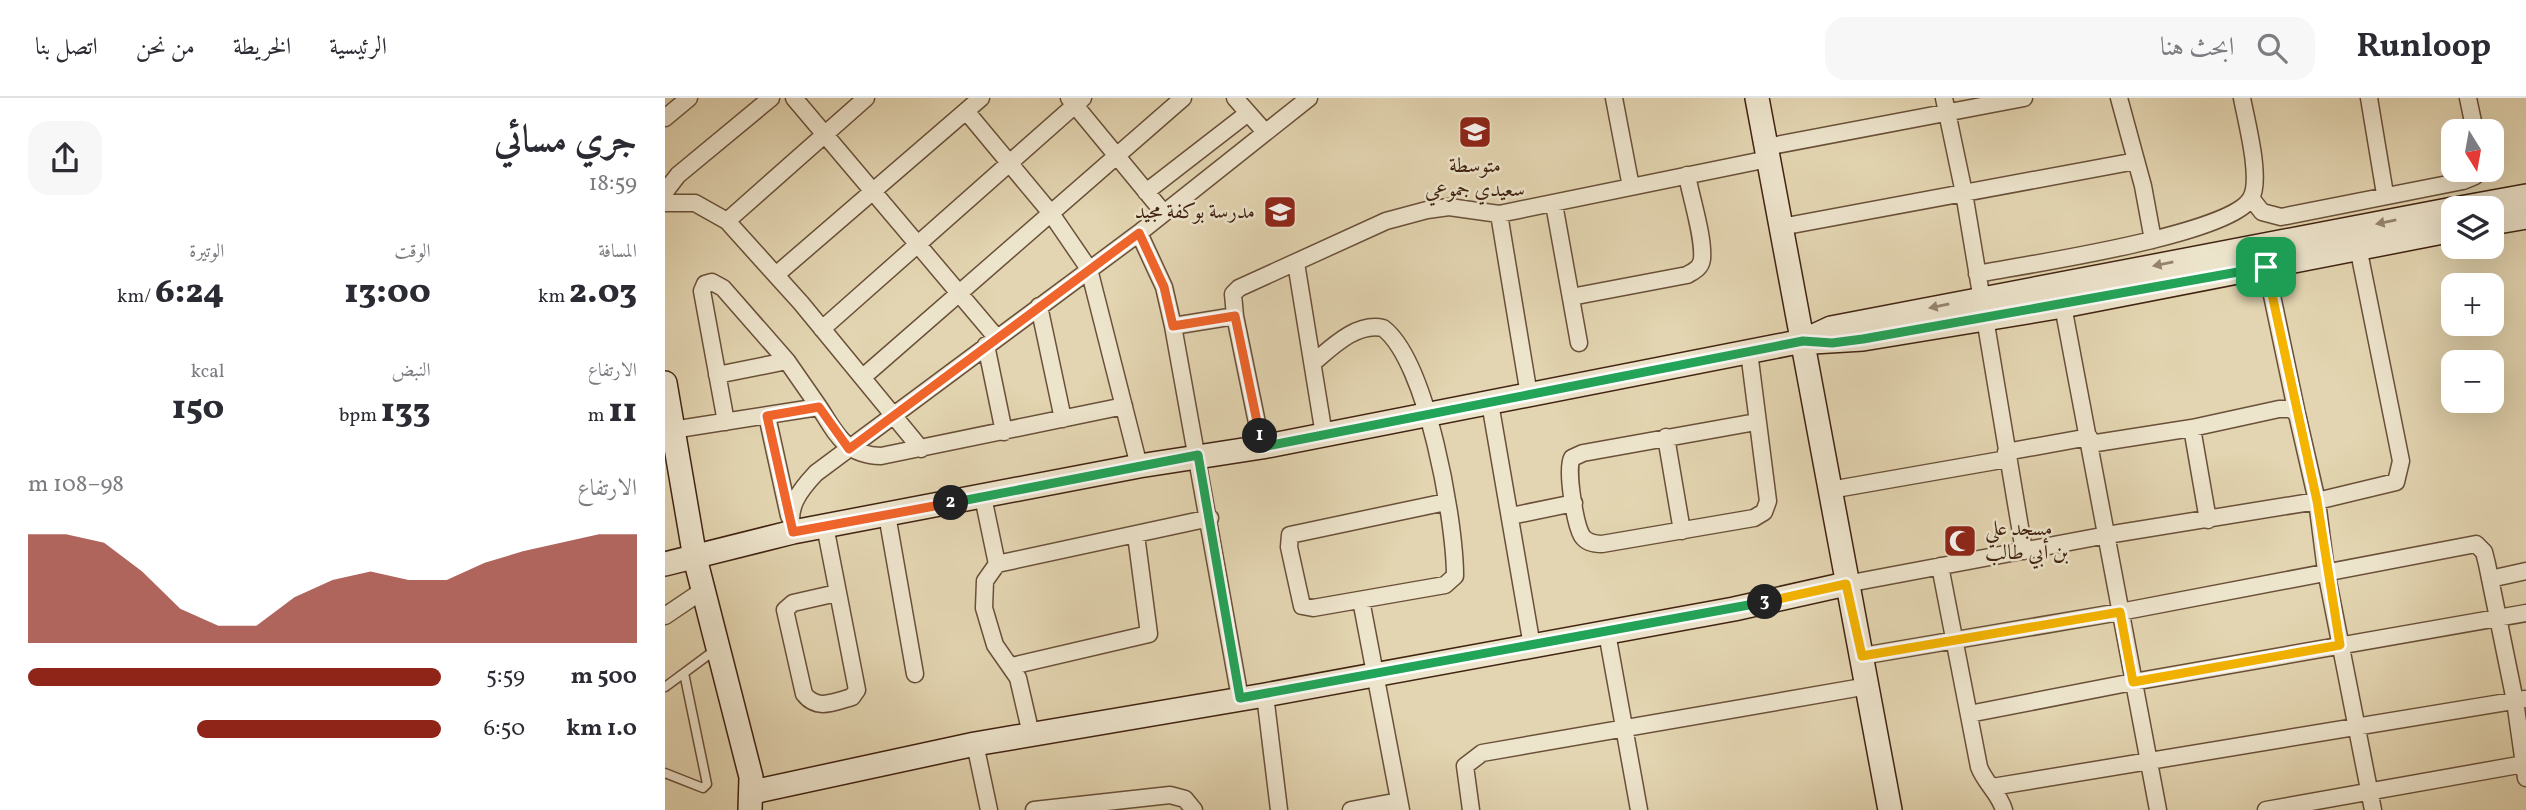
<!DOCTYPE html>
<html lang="ar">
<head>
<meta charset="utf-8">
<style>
  :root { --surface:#fff; --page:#f7f7f7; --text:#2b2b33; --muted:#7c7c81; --line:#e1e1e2; --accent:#8f2418 }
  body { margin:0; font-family:Vollkorn,Amiri,serif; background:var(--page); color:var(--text); direction:rtl; height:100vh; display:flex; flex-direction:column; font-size:26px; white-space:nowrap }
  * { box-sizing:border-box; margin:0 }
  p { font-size:23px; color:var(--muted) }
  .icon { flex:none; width:38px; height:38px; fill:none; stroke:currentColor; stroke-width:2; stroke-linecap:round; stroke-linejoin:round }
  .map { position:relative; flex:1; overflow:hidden; direction:ltr }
  .drawer { display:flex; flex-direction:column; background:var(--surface); width:665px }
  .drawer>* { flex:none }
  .needle { width:46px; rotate:169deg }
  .fabs { position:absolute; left:1776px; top:21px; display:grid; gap:14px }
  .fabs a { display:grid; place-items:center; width:63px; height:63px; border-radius:14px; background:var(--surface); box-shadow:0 7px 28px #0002; font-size:35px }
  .pin { position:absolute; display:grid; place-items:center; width:60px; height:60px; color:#fff; margin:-30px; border-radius:14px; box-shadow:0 4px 10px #0006 }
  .km { position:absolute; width:35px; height:35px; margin:-18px; border-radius:50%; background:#222; color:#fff; font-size:19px; line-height:35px; text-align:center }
  .round { display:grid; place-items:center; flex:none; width:74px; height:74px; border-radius:21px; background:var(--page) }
  .head { display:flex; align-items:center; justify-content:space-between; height:119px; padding:0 28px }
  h1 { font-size:38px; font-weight:800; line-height:52px }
  .metrics { display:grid; grid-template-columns:repeat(3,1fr); gap:10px; height:119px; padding:7px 28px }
  .metrics div { display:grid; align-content:center }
  .metrics b { font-size:35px; font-weight:800 }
  .metrics small { font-size:19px; font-weight:400 }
  .metrics p { font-size:19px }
  .chart { height:196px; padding:14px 28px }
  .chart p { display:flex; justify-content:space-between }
  .chart svg { width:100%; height:126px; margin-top:7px; fill:var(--accent); opacity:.7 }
  ul { padding:0 28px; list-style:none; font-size:23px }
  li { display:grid; grid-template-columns:112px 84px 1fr; align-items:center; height:52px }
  li i { height:18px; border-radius:9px; background:var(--accent) }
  header { display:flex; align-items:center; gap:42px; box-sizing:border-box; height:98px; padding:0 35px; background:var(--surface); border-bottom:2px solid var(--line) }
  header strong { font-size:33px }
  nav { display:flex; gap:38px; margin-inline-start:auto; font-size:24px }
  .search { width:490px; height:63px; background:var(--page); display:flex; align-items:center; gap:18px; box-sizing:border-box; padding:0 24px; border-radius:21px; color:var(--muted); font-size:26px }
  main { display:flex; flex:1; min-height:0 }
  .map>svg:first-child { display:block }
</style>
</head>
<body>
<header>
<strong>Runloop</strong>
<div class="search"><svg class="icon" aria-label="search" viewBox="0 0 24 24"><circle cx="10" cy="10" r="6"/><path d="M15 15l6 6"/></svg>ابحث هنا</div>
<nav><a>الرئيسية</a><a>الخريطة</a><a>من نحن</a><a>اتصل بنا</a></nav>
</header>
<main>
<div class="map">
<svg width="1861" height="712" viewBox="0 0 1861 712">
  <rect width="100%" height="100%" fill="#e3d5b1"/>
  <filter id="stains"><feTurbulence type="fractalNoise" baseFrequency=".00286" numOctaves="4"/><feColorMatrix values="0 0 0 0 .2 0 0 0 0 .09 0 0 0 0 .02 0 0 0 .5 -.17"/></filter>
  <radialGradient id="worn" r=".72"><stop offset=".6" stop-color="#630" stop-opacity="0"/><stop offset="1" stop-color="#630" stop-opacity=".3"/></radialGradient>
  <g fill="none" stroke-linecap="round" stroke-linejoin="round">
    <defs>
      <path id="service" d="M 19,575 L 50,552
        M 0,589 L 19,575 L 42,686 L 38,690 L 0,675"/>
      <path id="minor" d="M 129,0 L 331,239
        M 404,0 L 498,114
        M 570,0 L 600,34
        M 949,0 L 966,89
        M 1279,0 L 1299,95 L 1359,453
        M 1454,0 L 1478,88 L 1488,142
        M 1704,0 L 1720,96
        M 1803,0 L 1810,33
        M 301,13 L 385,114 L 424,171 L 474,368
        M 0,20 L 24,0
        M 1101,49 L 1359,0
        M 0,94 L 13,77 L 106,0
        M 481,94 L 583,15
        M 1586,100 L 1597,114 L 1616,119 L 1798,83 L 1810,78 L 1815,72
        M 0,105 L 30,105 L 62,123 L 136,205 L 256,351
        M 889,106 L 914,245
        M 834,116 L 864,297
        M 62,123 L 201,0
        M 1116,129 L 1471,63
        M 474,135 L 499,189 L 508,228 L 570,218
        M 631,165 L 659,337
        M 1601,169 L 1632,316
        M 112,176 L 316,0
        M 1312,176 C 1359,167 1566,137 1586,100 C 1597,81 1581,22 1577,0
        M 906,199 L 1022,177 C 1029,173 1036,170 1037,161 C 1039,139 1026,100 1022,77
        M 374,208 L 398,321
        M 1398,208 L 1493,712
        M 508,228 L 575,600
        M 157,231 L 418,0
        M 321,247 L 339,334
        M 1084,254 L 1103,403 L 1099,414 L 1089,420 L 937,446 C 929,446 922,445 917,438 C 910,426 901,372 907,360 L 918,355 L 1091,324
        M 648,265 C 666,250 691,224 718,230 C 762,263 790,423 790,478 L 780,487 L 648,510 L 637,508 L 624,449 L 625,437 L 781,404
        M 52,277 L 122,263
        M 198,279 L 518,0
        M 825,305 L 867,548
        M 102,318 L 124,418
        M 61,324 L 37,193 L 40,186 L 47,184 L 58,190 L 122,263 L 154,309
        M 1527,330 L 1543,422
        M 7,332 L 154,309 C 172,337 180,357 216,358 L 459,308
        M 1001,339 L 1017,433
        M 1425,346 L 1527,330 L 1614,311 L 1626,311 L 1632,316 L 1652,403 L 1661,473 L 1708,712
        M 597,349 L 570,218 L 568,196 L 574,190 L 721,123 L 762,112 L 784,109 L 834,116 L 1103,61
        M 1341,354 L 1424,339
        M 1165,392 L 1342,361
        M 318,399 L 332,466
        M 222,417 L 250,576
        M 846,418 L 909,405
        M 160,428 L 192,592 L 187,599 C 169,604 152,613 139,596 L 120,512 L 128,505 L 172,495
        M 128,434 C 121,410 134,393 151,375 L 474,135 L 644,0
        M 1275,468 L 1314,669 C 1320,685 1334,695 1339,712
        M 1825,481 L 1861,473
        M 1181,486 L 1442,437 L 1652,403 L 1731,384 L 1736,363 L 1693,149
        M 696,502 L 736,712
        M 0,518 L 37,493
        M 942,535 L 974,712
        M 1197,558 L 1455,514 L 1811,446 L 1819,454 L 1822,466 L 1850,603 L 1861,680
        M 347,568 L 484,536 L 471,437
        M 600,597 L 614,712
        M 1304,616 L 1468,584 L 1861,515
        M 366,636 L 353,580 L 330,547 L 319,510 L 320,483 L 332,466 L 545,420
        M 310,646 L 324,712
        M 1327,689 L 1860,601
        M 369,712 L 505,697 L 520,701 L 529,712
        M 686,712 L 734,703
        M 806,712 L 800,668 L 817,655 L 1203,588
        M 1601,712 L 1859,666"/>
      <path id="secondary" d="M 1092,0 L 1225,712
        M 1795,110 L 1861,98
        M 1827,125 L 1861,119
        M 1148,244 L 1198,241 L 1398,208 L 1788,132
        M 0,285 L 30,460 L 86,679 L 85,712
        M 0,466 L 128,434 L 474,368 L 597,349 L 1138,243 L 1166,230 L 1788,111
        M 88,694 L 310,646 L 600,597 L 1069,511 L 1181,486"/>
    </defs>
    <use href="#service" stroke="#6a5039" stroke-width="11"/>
    <use href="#minor" stroke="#6a5039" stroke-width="19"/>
    <use href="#secondary" stroke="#412311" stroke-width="26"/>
    <use href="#service" stroke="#ede4cc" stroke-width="8"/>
    <use href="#minor" stroke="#ede4cc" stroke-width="16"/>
    <use href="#secondary" stroke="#ede4cc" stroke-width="23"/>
  </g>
  <defs><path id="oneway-solid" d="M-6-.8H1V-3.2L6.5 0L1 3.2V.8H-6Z" transform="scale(1.75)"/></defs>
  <g fill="#97846e">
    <use href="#oneway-solid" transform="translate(1721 124) rotate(169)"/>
    <use href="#oneway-solid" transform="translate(1498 166) rotate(169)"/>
    <use href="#oneway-solid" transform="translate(1274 208) rotate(168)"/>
  </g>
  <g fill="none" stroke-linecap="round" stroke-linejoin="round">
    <defs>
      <path id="split-1" d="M 595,338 L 597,349 L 1138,243 L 1167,245 L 1198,241 L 1601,169"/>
      <path id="split-2" d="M 286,405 L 128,434 L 102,318 L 154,309 L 184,351 L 474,135 L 499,189 L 508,228 L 570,218 L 595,338"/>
      <path id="split-3" d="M 286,405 L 533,357 L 575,600 L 1100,504"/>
      <path id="split-4" d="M 1100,504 L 1181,486 L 1197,558 L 1455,514 L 1468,584 L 1675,547 L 1652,403 L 1601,169"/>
    </defs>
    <use href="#split-1" stroke="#fff" stroke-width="14"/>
    <use href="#split-2" stroke="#fff" stroke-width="14"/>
    <use href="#split-3" stroke="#fff" stroke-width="14"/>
    <use href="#split-4" stroke="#fff" stroke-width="14"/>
    <use href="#split-1" stroke="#22a559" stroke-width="9"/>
    <use href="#split-2" stroke="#f0652b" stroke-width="9"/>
    <use href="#split-3" stroke="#22a559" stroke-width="9"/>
    <use href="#split-4" stroke="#f5b400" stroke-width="9"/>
  </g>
  <defs>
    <symbol id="school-square" viewBox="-11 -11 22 22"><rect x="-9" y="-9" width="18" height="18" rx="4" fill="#8f2418" stroke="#ede4cc"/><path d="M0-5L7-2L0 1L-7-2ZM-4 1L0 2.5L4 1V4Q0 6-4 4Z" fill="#fff"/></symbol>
    <symbol id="mosque-square" viewBox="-11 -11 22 22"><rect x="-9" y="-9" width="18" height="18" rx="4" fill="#8f2418" stroke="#ede4cc"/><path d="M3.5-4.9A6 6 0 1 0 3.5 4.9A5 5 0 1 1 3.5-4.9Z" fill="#fff"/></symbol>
  </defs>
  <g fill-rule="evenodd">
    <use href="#school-square" x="791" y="15" width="38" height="38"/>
    <use href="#school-square" x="596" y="95" width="38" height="38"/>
    <use href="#mosque-square" x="1276" y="424" width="38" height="38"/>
  </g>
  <g text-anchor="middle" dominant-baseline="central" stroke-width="5" stroke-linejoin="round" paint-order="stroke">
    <g font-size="21" fill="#412311" stroke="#ede4cc">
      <text x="810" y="68">متوسطة<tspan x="810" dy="24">سعيدي جموعي</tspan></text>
      <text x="590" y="114" text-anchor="end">مدرسة بوكفة مجيد</text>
      <text x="1320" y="431" text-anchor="start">مسجد علي<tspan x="1320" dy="24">بن أبي طالب</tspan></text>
    </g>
  </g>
  <rect width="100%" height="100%" filter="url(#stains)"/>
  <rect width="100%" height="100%" fill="url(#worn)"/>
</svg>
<div class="fabs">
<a><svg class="needle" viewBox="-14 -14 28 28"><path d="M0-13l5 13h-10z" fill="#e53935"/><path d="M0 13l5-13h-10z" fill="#7c7c81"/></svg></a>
<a><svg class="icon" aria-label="layers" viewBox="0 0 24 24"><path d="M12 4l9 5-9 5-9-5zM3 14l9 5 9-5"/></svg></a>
<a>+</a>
<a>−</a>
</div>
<div class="pin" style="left:1601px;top:169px;background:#1e9e55"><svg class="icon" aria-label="arrive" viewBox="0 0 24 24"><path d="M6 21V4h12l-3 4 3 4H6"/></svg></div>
<b class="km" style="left:595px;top:338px">1</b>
<b class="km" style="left:286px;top:405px">2</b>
<b class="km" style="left:1100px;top:504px">3</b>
</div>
<section class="drawer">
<div class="head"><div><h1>جري مسائي</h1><p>18:59</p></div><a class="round"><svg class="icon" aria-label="share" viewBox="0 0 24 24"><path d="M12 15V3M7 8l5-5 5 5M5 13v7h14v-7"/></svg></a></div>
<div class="metrics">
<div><p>المسافة</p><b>2.03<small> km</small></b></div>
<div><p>الوقت</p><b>13:00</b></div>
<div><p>الوتيرة</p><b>6:24<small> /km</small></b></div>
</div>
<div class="metrics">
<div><p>الارتفاع</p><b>11<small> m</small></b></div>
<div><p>النبض</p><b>133<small> bpm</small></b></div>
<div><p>kcal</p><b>150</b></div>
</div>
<div class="chart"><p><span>الارتفاع</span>98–108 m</p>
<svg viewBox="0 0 160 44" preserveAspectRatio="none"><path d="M0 44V6L10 6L20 9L30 19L40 32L50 38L60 38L70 28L80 22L90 19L100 22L110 22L120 16L130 12L140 9L150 6L160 6V44z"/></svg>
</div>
<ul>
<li><b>500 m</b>5:59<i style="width:100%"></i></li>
<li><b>1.0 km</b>6:50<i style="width:59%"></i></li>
</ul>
</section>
</main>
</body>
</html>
